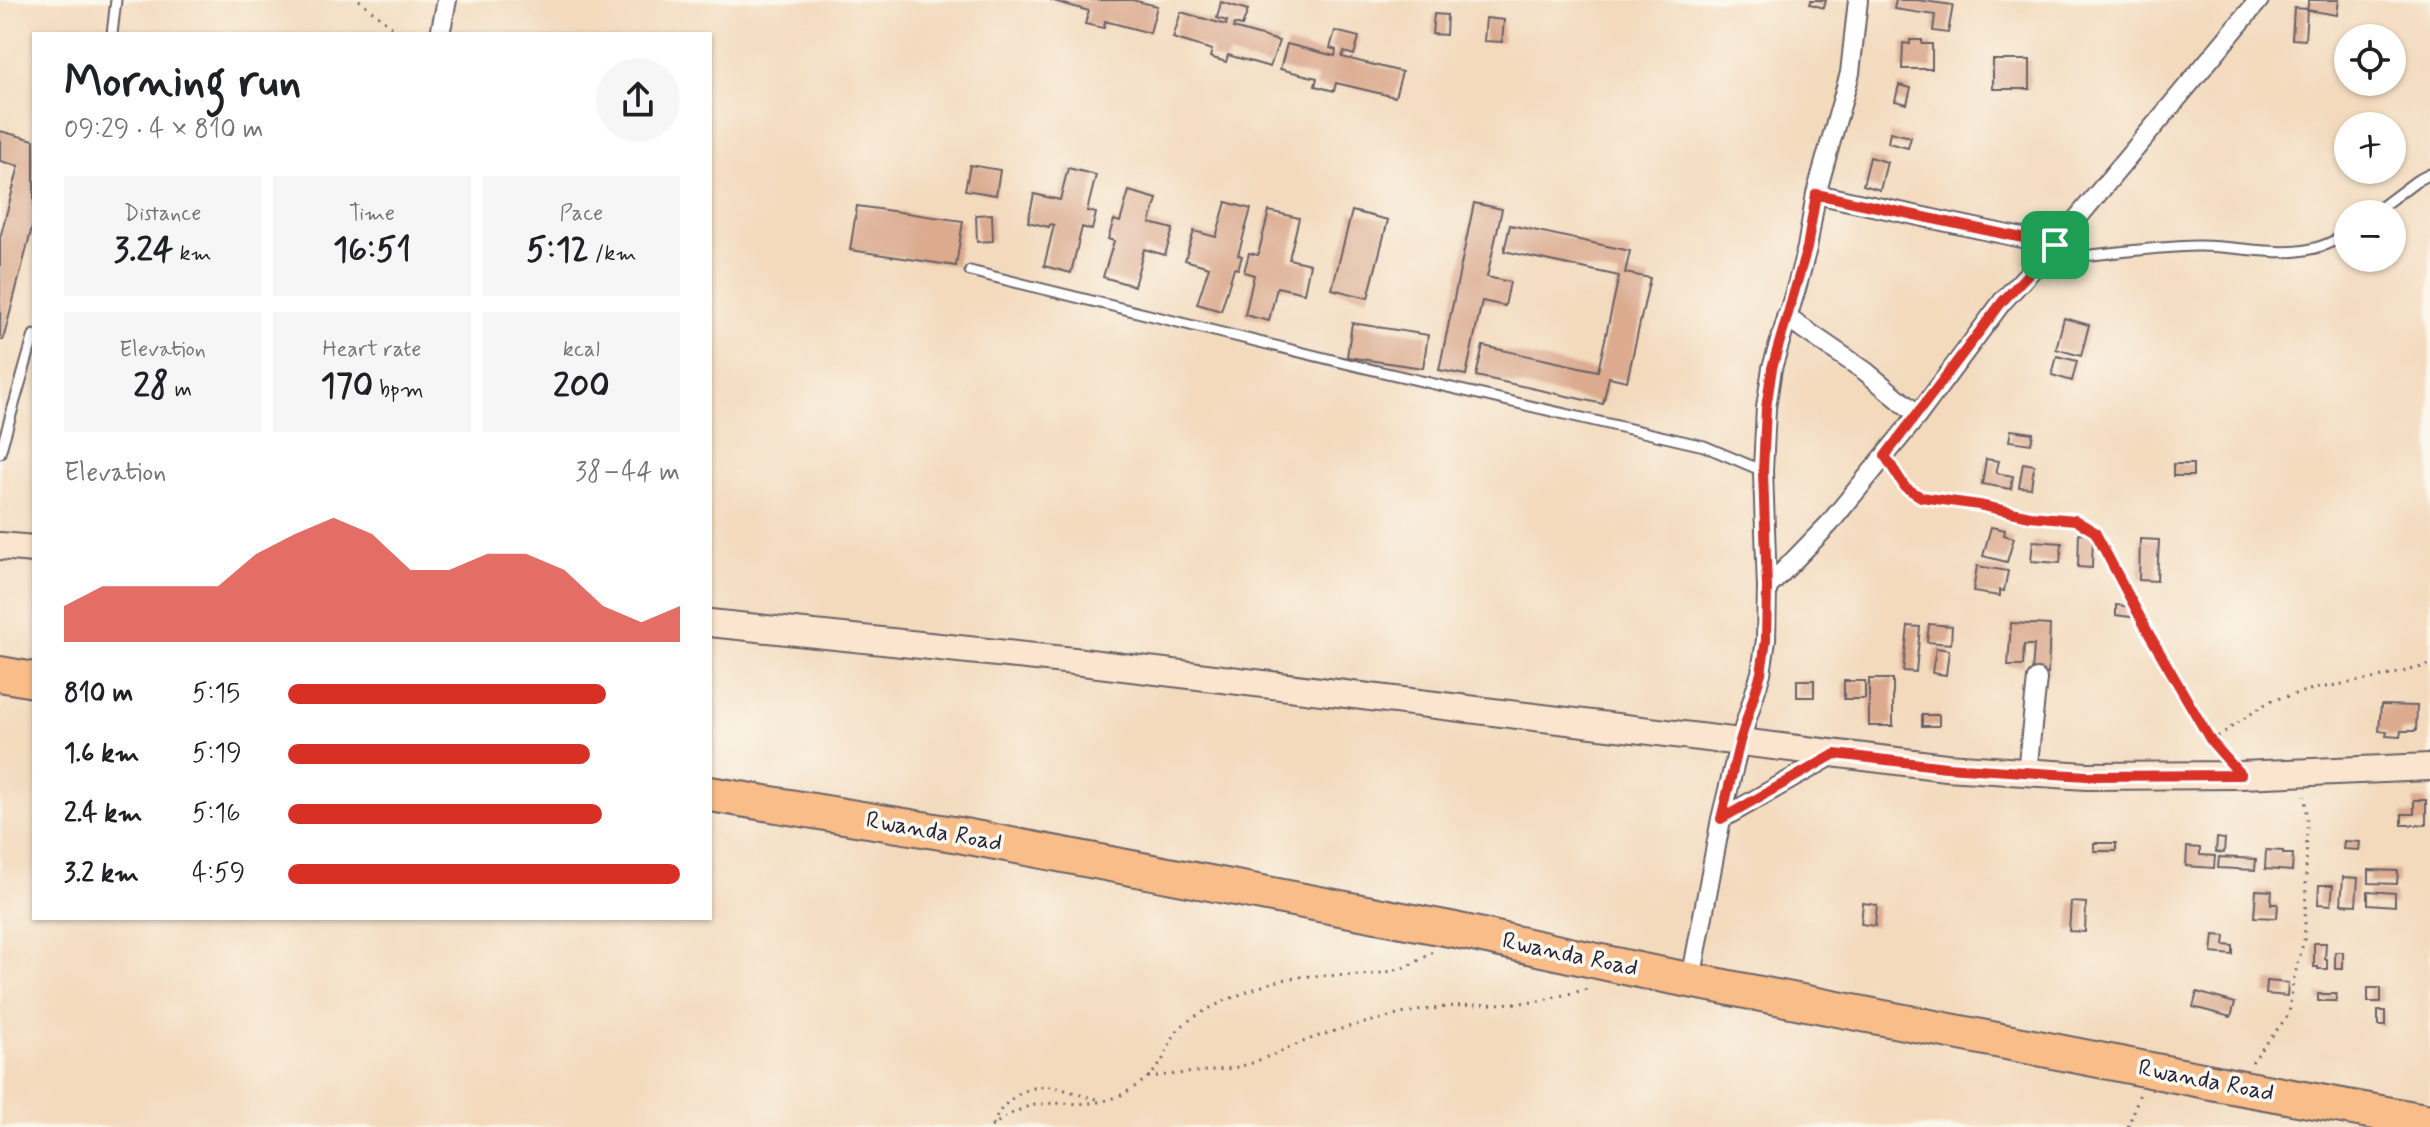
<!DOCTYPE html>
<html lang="en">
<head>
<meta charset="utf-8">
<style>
  :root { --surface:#fff; --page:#f6f6f6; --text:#202124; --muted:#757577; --accent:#d93025 }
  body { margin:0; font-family:Mynerve,sans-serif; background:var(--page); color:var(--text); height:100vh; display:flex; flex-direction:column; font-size:30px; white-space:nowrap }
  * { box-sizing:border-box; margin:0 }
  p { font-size:26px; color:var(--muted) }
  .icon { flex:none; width:44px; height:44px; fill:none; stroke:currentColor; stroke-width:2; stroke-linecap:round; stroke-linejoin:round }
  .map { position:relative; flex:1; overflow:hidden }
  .drawer { position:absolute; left:32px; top:32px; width:680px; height:888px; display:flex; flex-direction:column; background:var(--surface); border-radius:0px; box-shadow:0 2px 6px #0004 }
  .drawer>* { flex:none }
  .fabs { position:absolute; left:2334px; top:24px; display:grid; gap:16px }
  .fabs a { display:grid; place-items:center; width:72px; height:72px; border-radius:50%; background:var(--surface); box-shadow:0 2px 6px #0004; font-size:40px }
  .pin { position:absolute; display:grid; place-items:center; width:68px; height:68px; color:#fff; margin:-34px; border-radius:16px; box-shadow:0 4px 12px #0006 }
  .round { display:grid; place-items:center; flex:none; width:84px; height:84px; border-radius:42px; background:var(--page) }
  .overview { display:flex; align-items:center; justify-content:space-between; height:136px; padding:0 32px }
  h1 { font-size:44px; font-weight:700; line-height:60px }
  .metrics { display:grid; grid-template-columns:repeat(3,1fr); gap:12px; height:136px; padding:8px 32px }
  .metrics div { display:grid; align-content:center; border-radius:0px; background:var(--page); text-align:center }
  .metrics b { font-size:34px; font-weight:700 }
  .metrics small { font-size:22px; font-weight:400 }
  .metrics p { font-size:22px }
  .chart { height:224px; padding:16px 32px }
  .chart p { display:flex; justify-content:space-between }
  .chart svg { width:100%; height:144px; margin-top:8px; fill:var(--accent); opacity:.7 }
  ul { padding:0 32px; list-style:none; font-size:26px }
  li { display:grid; grid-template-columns:128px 96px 1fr; align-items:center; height:60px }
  li i { height:20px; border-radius:10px; background:var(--accent) }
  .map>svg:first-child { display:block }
</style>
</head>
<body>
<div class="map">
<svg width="2430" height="1127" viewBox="0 0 2430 1127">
  <rect width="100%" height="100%" fill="#fbf7ec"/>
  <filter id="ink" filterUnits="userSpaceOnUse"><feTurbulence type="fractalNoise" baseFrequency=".0125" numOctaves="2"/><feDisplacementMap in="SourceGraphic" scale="16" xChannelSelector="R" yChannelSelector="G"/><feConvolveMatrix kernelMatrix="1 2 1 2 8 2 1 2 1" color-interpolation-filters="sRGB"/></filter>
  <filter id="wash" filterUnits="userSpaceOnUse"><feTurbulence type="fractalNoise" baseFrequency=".006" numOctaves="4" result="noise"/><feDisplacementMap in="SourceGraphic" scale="32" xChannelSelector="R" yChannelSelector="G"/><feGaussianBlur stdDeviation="1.8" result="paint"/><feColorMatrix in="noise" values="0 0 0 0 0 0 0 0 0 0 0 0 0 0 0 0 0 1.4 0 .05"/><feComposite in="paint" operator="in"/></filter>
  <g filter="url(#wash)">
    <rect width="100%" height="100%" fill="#f3dabd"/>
    <g id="blocks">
      <path fill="#dbaa8f" d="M 1050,0 L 1132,0 L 1157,6 L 1150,33 L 1105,21 L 1104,28 L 1085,24 L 1089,11 Z
        M 1811,0 L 1826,0 L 1824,8 L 1810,4 Z
        M 1896,0 L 1917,0 L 1953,5 L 1948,33 L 1933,31 L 1935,15 L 1894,9 Z
        M 2309,0 L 2339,0 L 2337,15 L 2307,10 Z
        M 1221,2 L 1248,10 L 1242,26 L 1234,24 L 1233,28 L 1279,41 L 1270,67 L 1228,55 L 1226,62 L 1210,57 L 1212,50 L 1173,38 L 1181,12 L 1226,25 L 1227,21 L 1217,18 Z
        M 2294,8 L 2307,9 L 2305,40 L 2292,39 Z
        M 1434,14 L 1447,15 L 1446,35 L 1432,34 Z
        M 1486,18 L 1504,20 L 1502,42 L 1484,41 Z
        M 1335,31 L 1359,37 L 1354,55 L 1344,52 L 1342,57 L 1402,72 L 1395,97 L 1336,83 L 1334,91 L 1315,86 L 1317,78 L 1280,69 L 1287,44 L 1335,56 L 1336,50 L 1330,48 Z
        M 1910,40 L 1922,40 L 1922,44 L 1932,44 L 1932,69 L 1902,69 L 1903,43 L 1910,44 Z
        M 1993,60 L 2030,60 L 2030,89 L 1993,89 Z
        M 1899,85 L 1911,88 L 1907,104 L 1895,101 Z
        M 0,131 L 34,140 L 34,220 L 3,340 L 0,340 L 0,238 L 19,166 L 0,161 Z
        M 1890,132 L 1911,137 L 1908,148 L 1888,143 Z
        M 1870,157 L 1887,162 L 1880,190 L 1863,185 Z
        M 970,165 L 1000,170 L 996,195 L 965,190 Z
        M 1068,168 L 1096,175 L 1087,211 L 1096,213 L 1092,230 L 1082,227 L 1071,273 L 1044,266 L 1054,225 L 1050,224 L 1049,227 L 1028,222 L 1034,194 L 1060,200 Z
        M 1129,191 L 1157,199 L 1150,223 L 1173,229 L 1165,255 L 1144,249 L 1134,286 L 1103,277 L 1114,241 L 1108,239 L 1114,220 L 1120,222 Z
        M 1226,202 L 1251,209 L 1238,255 L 1242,256 L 1238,269 L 1234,268 L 1221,311 L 1197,304 L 1209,267 L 1185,260 L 1194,231 L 1216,237 Z
        M 1474,203 L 1502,209 L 1487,277 L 1510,282 L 1505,306 L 1482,301 L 1466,375 L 1439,370 Z
        M 857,206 L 963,221 L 956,266 L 850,250 Z
        M 1269,211 L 1299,218 L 1289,259 L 1310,264 L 1304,293 L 1277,287 L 1269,321 L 1245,315 L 1254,275 L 1244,272 L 1249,253 L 1258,255 Z
        M 1352,211 L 1388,220 L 1368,298 L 1332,289 Z
        M 992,214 L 993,241 L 977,242 L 976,215 Z
        M 1510,225 L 1630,251 L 1625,273 L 1650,278 L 1627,381 L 1609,377 L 1603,404 L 1476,376 L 1483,346 L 1598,371 L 1619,276 L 1504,251 Z
        M 2064,318 L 2089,325 L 2081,356 L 2056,349 Z
        M 1352,323 L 1428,335 L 1423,368 L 1347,357 Z
        M 2057,356 L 2077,361 L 2072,381 L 2052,375 Z
        M 2011,430 L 2033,433 L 2031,444 L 2009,441 Z
        M 1986,459 L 1999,461 L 1996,473 L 2013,476 L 2011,489 L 1982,484 Z
        M 2023,463 L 2034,465 L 2031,488 L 2019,487 Z
        M 2173,464 L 2193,464 L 2193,476 L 2173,476 Z
        M 1991,527 L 2005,530 L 2004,535 L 2014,538 L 2007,562 L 1983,556 Z
        M 2079,533 L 2093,534 L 2092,568 L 2078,567 Z
        M 2140,539 L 2159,540 L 2157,581 L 2139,580 Z
        M 2033,541 L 2062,543 L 2060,563 L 2031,561 Z
        M 1977,566 L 2008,571 L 2004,591 L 2000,590 L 2000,596 L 1973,592 Z
        M 2116,605 L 2132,607 L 2131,617 L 2116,615 Z
        M 2011,623 L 2050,625 L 2048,674 L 2032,673 L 2034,645 L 2024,645 L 2023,666 L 2008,666 Z
        M 1929,624 L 1952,626 L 1951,644 L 1927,642 Z
        M 1908,626 L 1920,627 L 1916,672 L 1903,671 Z
        M 1936,648 L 1949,650 L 1946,675 L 1932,673 Z
        M 1869,679 L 1893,679 L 1893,726 L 1869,726 Z
        M 1797,680 L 1814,680 L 1814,697 L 1797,697 Z
        M 1844,681 L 1865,681 L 1865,699 L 1844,699 Z
        M 2381,705 L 2417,706 L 2416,731 L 2401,731 L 2400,737 L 2386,736 L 2387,732 L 2379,731 Z
        M 1922,715 L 1939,715 L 1939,726 L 1922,726 Z
        M 2414,800 L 2426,800 L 2426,825 L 2402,825 L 2402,814 L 2414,814 Z
        M 2217,838 L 2225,839 L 2224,853 L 2216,852 Z
        M 2344,841 L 2360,842 L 2359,850 L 2343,849 Z
        M 2094,843 L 2116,843 L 2116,851 L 2094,851 Z
        M 2187,847 L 2200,848 L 2200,855 L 2215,856 L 2214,868 L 2186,866 Z
        M 2266,850 L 2283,851 L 2283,854 L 2293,854 L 2292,871 L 2265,869 Z
        M 2219,857 L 2256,859 L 2255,870 L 2218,868 Z
        M 2369,870 L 2398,871 L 2397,884 L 2369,883 Z
        M 2343,877 L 2358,878 L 2356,905 L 2341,904 Z
        M 2319,885 L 2333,885 L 2331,905 L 2318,904 Z
        M 2256,890 L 2272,891 L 2271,904 L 2278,904 L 2277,918 L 2254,917 Z
        M 2368,891 L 2395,893 L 2395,906 L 2368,904 Z
        M 2071,902 L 2086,903 L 2085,932 L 2069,931 Z
        M 1863,903 L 1877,905 L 1875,926 L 1861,924 Z
        M 2214,935 L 2225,936 L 2224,945 L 2233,946 L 2233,955 L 2212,953 Z
        M 2314,943 L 2326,943 L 2325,959 L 2327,959 L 2327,969 L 2318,969 L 2318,967 L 2314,967 Z
        M 2335,952 L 2343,952 L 2343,969 L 2335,969 Z
        M 2267,981 L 2288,983 L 2287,996 L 2266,994 Z
        M 2368,988 L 2381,988 L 2381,1002 L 2368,1002 Z
        M 2197,992 L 2235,1003 L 2231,1017 L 2193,1007 Z
        M 2318,994 L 2336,994 L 2336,1001 L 2318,1001 Z
        M 2378,1011 L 2385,1011 L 2385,1026 L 2378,1026 Z"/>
    </g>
  </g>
  <g filter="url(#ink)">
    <use href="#blocks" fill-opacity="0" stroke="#6b6268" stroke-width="2"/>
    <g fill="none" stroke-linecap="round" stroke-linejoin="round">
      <defs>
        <path id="lane" d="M 112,34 L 116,0
          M 2372,214 L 2416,181 L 2430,174
          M 2042,260 C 2093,256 2146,247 2197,246 C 2250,245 2301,267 2348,232
          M 970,271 L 1365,368 L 1704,446 L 1763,471
          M 0,453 L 34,335"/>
        <path id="street" d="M 440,34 L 447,0
          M 1816,194 L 2055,245
          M 1786,317 L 1865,371 L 1918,415
          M 1767,588 L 1829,524 L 1918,415 L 2002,302 L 2055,245 L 2259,0
          M 2027,772 L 2037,679
          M 1721,819 L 1835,754
          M 1691,980 L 1721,819 L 1740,741 L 1761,673 L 1766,640 L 1767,588 L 1763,471 L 1766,408 L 1772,368 L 1798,282 L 1807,248 L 1816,194 L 1850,73 L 1858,0"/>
        <path id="secondary" d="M 0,546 L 34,549
          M 710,623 L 1074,661 L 1946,767 L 2087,776 L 2241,775 L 2430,767"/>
        <path id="highway" d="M 0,674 L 34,680
          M 710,794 L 959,835 L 1455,930 L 1643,971 L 2232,1086 L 2430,1122"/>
      </defs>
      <use href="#lane" stroke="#6b6268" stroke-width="13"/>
      <use href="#street" stroke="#6b6268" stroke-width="22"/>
      <use href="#secondary" stroke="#6b6268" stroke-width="30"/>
      <use href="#highway" stroke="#6b6268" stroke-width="38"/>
      <path stroke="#6b6268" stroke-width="3" stroke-dasharray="2 6" stroke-linecap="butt" d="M 359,0 L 401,34
        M 1895,472 L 1905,487 L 1921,497 L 1979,505 L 2030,516 L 2075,520 L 2089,527 L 2095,532 L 2110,558 L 2149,634 L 2211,741 L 2222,754
        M 2211,741 L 2270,701 L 2313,689 L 2378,678 L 2430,665
        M 2252,1062 L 2289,1014 L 2293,982 L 2304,940 L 2305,927 L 2307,823 L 2305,796
        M 1148,1077 L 1234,1068 L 1252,1063 L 1313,1038 L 1344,1028 L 1410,1012 L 1454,1006 L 1535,1002 L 1592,988
        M 993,1125 C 998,1112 1004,1104 1016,1096 C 1048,1075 1069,1095 1102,1100
        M 991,1127 C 1006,1116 1022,1106 1041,1104 C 1072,1101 1094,1109 1125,1093 C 1138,1085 1154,1075 1162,1061 C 1167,1051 1171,1038 1179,1029 C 1197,1010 1253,988 1278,981 C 1333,967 1382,989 1432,952
        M 2128,1127 L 2140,1093"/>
      <use href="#lane" stroke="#fff" stroke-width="9"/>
      <use href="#street" stroke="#fff" stroke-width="18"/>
      <use href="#secondary" stroke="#fce5cf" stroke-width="26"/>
      <use href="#highway" stroke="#f8bd88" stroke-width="34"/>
    </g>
  </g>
  <g fill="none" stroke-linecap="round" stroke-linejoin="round" filter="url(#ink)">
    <defs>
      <path id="route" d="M 1816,194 L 2055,245 L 2002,302 L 1885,456 L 1905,487 L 1921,497 L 1979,505 L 2030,516 L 2075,520 L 2095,532 L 2149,634 L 2211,741 L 2241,775 L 2087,776 L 1946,767 L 1835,754 L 1721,819 L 1740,741 L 1761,673 L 1766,640 L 1767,588 L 1763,471 L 1766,408 L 1772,368 L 1807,248 Z"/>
    </defs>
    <use href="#route" stroke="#fff" stroke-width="16"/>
    <use href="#route" stroke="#d93025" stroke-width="10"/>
  </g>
  <g text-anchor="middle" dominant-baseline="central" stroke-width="7" stroke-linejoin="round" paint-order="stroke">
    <g font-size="24" fill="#22223b" stroke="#fbf7ec">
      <text transform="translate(934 832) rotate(10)">Rwanda Road</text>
      <text transform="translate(1570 955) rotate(12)">Rwanda Road</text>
      <text transform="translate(2206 1081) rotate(11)">Rwanda Road</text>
    </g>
  </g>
</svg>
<div class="fabs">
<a><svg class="icon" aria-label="locate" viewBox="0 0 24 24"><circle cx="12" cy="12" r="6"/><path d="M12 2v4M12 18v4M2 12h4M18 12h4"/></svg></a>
<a>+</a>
<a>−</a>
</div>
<div class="pin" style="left:2055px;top:245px;background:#1e9e55"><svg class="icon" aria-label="arrive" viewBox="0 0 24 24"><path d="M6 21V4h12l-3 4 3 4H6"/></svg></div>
<section class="drawer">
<div class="overview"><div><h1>Morning run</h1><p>09:29 · 4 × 810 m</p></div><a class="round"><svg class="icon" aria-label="share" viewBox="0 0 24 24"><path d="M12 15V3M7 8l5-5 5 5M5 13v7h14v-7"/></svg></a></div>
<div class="metrics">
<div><p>Distance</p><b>3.24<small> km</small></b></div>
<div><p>Time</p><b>16:51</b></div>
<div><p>Pace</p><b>5:12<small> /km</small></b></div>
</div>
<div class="metrics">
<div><p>Elevation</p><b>28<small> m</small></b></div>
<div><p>Heart rate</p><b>170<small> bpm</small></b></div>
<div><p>kcal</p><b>200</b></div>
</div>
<div class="chart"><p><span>Elevation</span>38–44 m</p>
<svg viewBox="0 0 160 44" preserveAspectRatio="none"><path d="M0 44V33L10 27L20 27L30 27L40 27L50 17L60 11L70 6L80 11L90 22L100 22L110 17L120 17L130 22L140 33L150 38L160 33V44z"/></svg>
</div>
<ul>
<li><b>810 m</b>5:15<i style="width:81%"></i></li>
<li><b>1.6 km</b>5:19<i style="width:77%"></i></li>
<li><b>2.4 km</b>5:16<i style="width:80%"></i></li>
<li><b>3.2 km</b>4:59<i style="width:100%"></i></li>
</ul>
</section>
</div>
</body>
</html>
